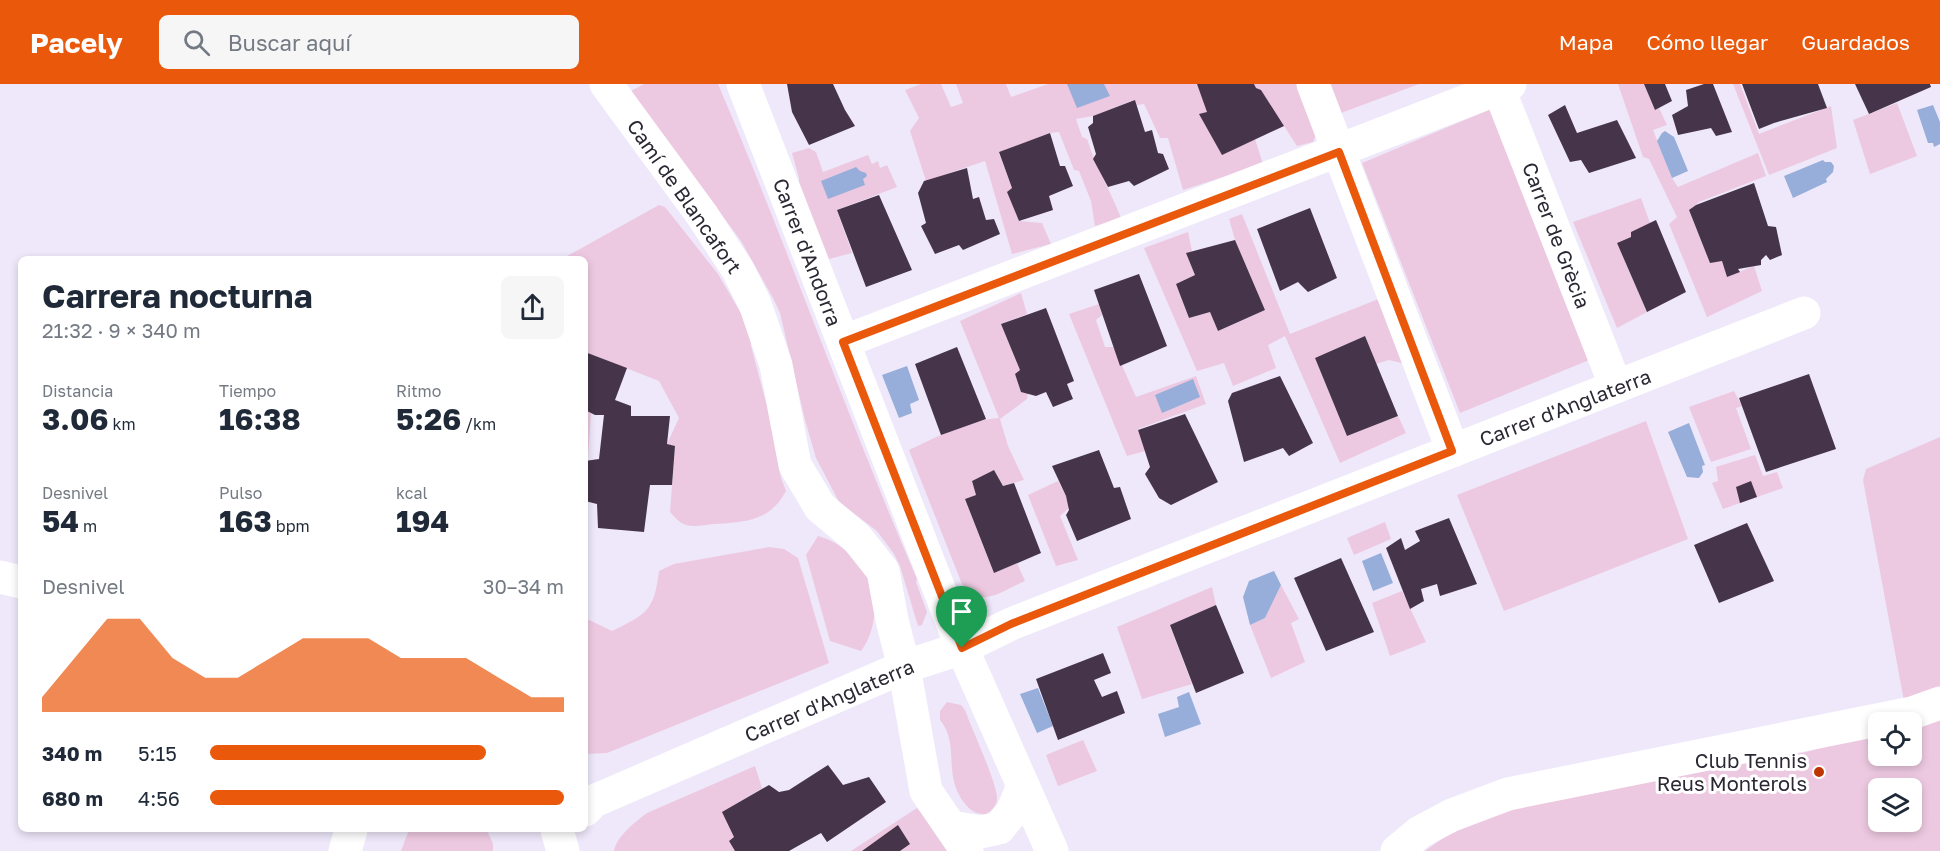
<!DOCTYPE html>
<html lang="es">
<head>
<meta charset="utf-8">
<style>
  :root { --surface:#fff; --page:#f6f6f7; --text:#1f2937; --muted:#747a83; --accent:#ea580c }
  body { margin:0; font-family:"Golos Text",sans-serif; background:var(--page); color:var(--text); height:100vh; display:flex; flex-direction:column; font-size:22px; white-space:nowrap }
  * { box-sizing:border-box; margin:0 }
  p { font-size:20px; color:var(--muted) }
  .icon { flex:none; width:33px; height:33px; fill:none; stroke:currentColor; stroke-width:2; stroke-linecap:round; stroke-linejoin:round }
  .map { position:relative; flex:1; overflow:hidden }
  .drawer { position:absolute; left:18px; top:172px; width:570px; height:576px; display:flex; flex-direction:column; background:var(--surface); border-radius:9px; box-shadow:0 3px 9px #0003 }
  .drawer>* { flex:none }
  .controls { position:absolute; left:1868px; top:628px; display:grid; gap:12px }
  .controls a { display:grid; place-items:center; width:54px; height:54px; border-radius:9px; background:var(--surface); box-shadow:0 3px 9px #0003; font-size:30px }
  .pin { position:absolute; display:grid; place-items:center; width:51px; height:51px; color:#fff; margin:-62px -26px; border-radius:50% 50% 50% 0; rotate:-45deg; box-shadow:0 0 6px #0007 }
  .pin .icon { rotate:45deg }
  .round { display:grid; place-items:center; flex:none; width:63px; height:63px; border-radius:9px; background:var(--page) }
  .summary { display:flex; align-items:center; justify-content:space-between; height:102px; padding:0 24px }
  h1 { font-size:33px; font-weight:700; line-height:45px }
  .stats { display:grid; grid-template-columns:repeat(3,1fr); gap:9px; height:102px; padding:6px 24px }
  .stats div { display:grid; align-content:center }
  .stats b { font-size:30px; font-weight:700 }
  .stats small { font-size:16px; font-weight:400 }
  .stats p { font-size:16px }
  .chart { height:168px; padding:12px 24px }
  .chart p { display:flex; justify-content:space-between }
  .chart svg { width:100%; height:108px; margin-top:6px; fill:var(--accent); opacity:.7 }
  ul { padding:0 24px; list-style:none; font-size:20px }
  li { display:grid; grid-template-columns:96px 72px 1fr; align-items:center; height:45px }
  li i { height:15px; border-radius:8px; background:var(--accent) }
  header { display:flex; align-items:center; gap:36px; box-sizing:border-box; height:84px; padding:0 30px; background:var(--accent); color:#fff }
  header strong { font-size:28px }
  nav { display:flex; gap:33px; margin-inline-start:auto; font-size:21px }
  .search { width:420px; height:54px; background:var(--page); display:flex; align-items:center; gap:15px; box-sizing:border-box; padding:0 21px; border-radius:9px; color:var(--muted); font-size:22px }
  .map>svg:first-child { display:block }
</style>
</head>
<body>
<header>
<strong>Pacely</strong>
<div class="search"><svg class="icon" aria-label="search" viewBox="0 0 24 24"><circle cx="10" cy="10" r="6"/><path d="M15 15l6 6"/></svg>Buscar aquí</div>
<nav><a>Mapa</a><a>Cómo llegar</a><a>Guardados</a></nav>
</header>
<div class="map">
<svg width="1940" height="767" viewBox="0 0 1940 767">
  <rect width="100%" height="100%" fill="#eee8fa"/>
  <path fill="#edc9e1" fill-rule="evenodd" d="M 644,0 L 718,0 C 788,163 846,331 917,495 L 916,498 L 927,528 L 922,541 L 918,542 L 900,482 L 894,470 L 877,447 L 839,418 L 816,374 L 805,336 L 780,229 L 773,214 L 741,157 L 673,64 L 635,19 L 631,7 Z
    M 921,0 L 941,0 L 951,23 L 963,19 L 956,0 L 1006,0 L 1011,13 L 1048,0 L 1299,0 L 1319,44 L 1313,58 L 1297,62 L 1284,42 L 1255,55 L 1263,80 L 1183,106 L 1168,54 L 1160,54 L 1144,20 L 1137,21 L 1135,16 L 1093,32 L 1076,35 L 1082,53 L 1087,55 C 1096,83 1111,108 1121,134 L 1095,142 L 1091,117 L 1079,87 L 1074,86 L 1059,48 L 1050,49 L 999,69 L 1012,104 L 1008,108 L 1019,137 L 1042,139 L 1051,160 L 1012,170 L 985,77 L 926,97 L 910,47 L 919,34 L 905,6 Z
    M 1330,0 L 1419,0 L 1341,29 Z
    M 1618,0 L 1644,0 L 1655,26 L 1659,24 L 1667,41 L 1653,46 L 1672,94 L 1678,103 L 1758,69 L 1766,92 L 1699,118 L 1689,127 L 1710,178 L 1722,177 L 1727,193 L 1754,182 L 1762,207 L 1707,233 L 1669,140 L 1677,133 L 1649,75 L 1643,73 Z
    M 1733,0 L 1740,0 L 1759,50 L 1831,22 L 1837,64 L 1769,91 Z
    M 1897,19 L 1917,72 L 1870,90 L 1853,36 Z
    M 1496,23 L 1594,274 L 1460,329 L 1362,79 Z
    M 809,64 L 816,68 L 823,88 L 868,71 L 872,80 L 878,77 L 880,84 L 887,81 L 897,103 L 837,126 L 852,169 L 829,175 L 799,98 L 799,94 L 792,69 Z
    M 1641,114 L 1650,139 L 1631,153 L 1617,159 L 1647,228 L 1617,244 L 1573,138 Z
    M 659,121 L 665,123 L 718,190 L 749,243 L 751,262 L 767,322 L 781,394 L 786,407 C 770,438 743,438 713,440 C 702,441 690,445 680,438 C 677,436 673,431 670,428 L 675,363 L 667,360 L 679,334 L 659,297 L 585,268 L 585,176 L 560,176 Z
    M 1242,130 L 1290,250 L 1381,214 L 1409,281 L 1389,276 L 1376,280 L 1365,252 L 1315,274 L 1347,352 L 1398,332 L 1406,349 L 1340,379 L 1285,252 L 1268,261 L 1276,284 L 1233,302 L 1224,279 L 1197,287 L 1144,164 L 1188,148 L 1192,167 L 1187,169 L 1195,191 L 1176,200 L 1189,234 L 1210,228 L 1218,247 L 1265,226 L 1235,156 L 1229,135 Z
    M 1021,209 L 1027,230 L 1001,240 L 1020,286 L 1015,290 L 1021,308 L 1028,309 L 1027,315 L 1000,335 L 1008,362 L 1024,396 L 1003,402 L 994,386 L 972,397 L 976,411 L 965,415 L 994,489 L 1017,479 L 1025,497 C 1001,507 980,526 962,500 L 909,366 C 937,353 968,336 999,334 L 960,237 Z
    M 1099,220 L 1102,231 L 1096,236 L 1105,263 L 1114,263 L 1136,313 L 1196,292 L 1206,320 L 1138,345 L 1145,367 L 1127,372 L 1069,230 Z
    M 1734,307 L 1742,322 L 1736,324 L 1751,365 L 1711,378 L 1689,323 Z
    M 585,326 L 591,329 L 588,376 L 585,377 Z
    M 1646,337 L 1688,455 L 1504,527 L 1457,411 Z
    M 1940,353 L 1940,606 L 1904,617 L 1863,396 L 1866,385 Z
    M 1755,371 L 1763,392 L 1777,388 L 1783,404 L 1723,425 L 1712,399 L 1718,397 L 1716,383 Z
    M 1058,397 L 1066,412 L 1069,424 L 1060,432 L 1078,476 L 1056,482 L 1028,411 Z
    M 1385,438 L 1391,455 L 1354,471 L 1347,454 Z
    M 818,452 C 838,458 845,465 859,481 C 862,484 866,487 868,491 C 878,515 877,546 861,567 L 830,557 L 806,471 Z
    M 769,463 L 784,465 L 798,474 L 829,579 L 607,669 L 585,670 L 585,534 L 612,547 C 647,530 654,527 659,487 L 674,480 Z
    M 1281,501 L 1299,535 L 1291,539 L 1305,578 L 1271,594 L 1250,541 L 1265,534 Z
    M 1212,503 L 1216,521 L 1170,542 L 1192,600 L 1142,615 L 1117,543 Z
    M 1402,507 L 1426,558 L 1390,572 L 1372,519 Z
    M 947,618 L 961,621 L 965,626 C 971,643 998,701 997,715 C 997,722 991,727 986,730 C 977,730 972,728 966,721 C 941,692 961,661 940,636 L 940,627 Z
    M 1940,633 L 1940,767 L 1425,767 L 1447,751 L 1519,722 L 1806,668 L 1878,649 L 1878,672 L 1911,672 L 1911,640 ZM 1878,705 L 1911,705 L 1911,738 L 1878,738 Z
    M 1083,656 L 1097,687 L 1058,702 L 1046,671 Z
    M 755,682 L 762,704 L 723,728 L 734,753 L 729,757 L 735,767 L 614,767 C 617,752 635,738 647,729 Z
    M 917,724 L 952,767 L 851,767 Z
    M 409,746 L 487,746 L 493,760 L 493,767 L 401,767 Z"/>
  <path fill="#96aed9" d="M 1067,0 L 1104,0 L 1110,12 L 1077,24 Z
    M 1933,21 L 1940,38 L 1940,60 L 1934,63 L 1933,59 L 1928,59 L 1917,26 Z
    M 1665,47 L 1674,53 L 1688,87 L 1672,94 L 1657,57 L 1662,49 Z
    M 1823,76 L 1825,78 L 1831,78 L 1834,82 L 1833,88 L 1826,95 L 1827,98 L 1793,114 L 1784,92 Z
    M 856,83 L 860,87 L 866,89 L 867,92 L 863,95 L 865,101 L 828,115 L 821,97 Z
    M 907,282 L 919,316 L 910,320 L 912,329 L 899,334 L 882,291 Z
    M 1193,295 L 1200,313 L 1162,329 L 1155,311 Z
    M 1689,339 L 1705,381 L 1702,382 L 1703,388 L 1699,394 L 1687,393 L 1668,348 Z
    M 1381,469 L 1393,499 L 1373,507 L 1362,477 Z
    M 1274,487 L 1281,501 L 1265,534 L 1250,541 L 1243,513 L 1249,497 Z
    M 1038,604 L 1053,642 L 1037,649 L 1020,610 Z
    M 1189,608 L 1201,640 L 1165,653 L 1158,630 L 1179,623 L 1177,613 Z"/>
  <path fill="#46354a" d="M 787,0 L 833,0 L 845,26 L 855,42 L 809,61 L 792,28 Z
    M 1197,0 L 1254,0 L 1256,4 L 1261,6 L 1284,42 L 1222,71 L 1199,30 L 1207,28 Z
    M 1644,0 L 1665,0 L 1672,17 L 1655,26 Z
    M 1704,0 L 1713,0 L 1732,48 L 1716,52 L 1711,44 L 1678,51 L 1672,31 L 1688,22 L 1686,6 Z
    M 1742,0 L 1818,0 L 1827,24 L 1774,39 L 1759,45 Z
    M 1855,0 L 1930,0 L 1931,3 L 1869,30 Z
    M 1135,16 L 1145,48 L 1152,46 L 1158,69 L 1163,70 L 1169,85 L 1134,102 L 1129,97 L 1108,103 L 1093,75 L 1096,70 L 1088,43 L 1093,39 L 1093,32 Z
    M 1565,21 L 1577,49 L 1617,36 L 1636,74 L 1589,89 L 1581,76 L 1570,78 L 1548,31 Z
    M 1050,49 L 1060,82 L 1065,82 L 1073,102 L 1049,112 L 1053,126 L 1019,137 L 1007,108 L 1012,104 L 999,68 Z
    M 967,84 L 973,115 L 979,113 L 986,136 L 994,135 L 1000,150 L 963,166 L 959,161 L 935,170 L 921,142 L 926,139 L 918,109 L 924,97 Z
    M 1754,99 L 1768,142 L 1776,143 L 1782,171 L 1770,176 L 1766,171 L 1761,176 L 1761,181 L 1738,185 L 1740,188 L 1727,193 L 1722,177 L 1710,179 L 1689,126 L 1696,121 Z
    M 879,111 L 912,186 L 866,203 L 837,126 Z
    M 1310,124 L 1337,194 L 1308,208 L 1298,198 L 1280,207 L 1257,145 Z
    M 1656,136 L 1686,208 L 1647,228 L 1617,159 L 1631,153 L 1631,148 Z
    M 1235,156 L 1265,226 L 1218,247 L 1210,228 L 1189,234 L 1176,200 L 1195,191 L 1186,169 Z
    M 1139,190 L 1167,262 L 1120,282 L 1094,206 Z
    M 1046,224 L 1074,297 L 1067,300 L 1073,315 L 1053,323 L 1046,308 L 1036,312 L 1021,308 L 1015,290 L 1020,286 L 1001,240 Z
    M 1365,252 L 1398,332 L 1347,352 L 1315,274 Z
    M 957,263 L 986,335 L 941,351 L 915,280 Z
    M 585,268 L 627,284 L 615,316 L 631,322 L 631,332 L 670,332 L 667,360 L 675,362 L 672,401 L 650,401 L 644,448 L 598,444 L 597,420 L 585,417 L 585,377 L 599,375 L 604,331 L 595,331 L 585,326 Z
    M 1809,290 L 1836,365 L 1766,388 L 1739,314 Z
    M 1280,292 L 1313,359 L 1289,372 L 1283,364 L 1244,378 L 1228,317 L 1232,309 Z
    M 1185,330 L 1218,398 L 1171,421 L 1159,414 L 1145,390 L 1150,383 L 1138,346 Z
    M 1099,366 L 1114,404 L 1120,403 L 1131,435 L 1077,457 L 1066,431 L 1069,426 L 1066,412 L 1052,382 Z
    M 994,386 L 1003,402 L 1014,399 L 1041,469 L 994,489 L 965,415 L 976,411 L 972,397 Z
    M 1751,397 L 1757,413 L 1740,419 L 1736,403 Z
    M 1449,434 L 1477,500 L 1440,512 L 1437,500 L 1421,505 L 1424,517 L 1410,525 L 1386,464 L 1401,454 L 1405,466 L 1420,457 L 1415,447 Z
    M 1747,439 L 1774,497 L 1719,519 L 1694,461 Z
    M 1341,474 L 1374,548 L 1326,567 L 1294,494 Z
    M 1216,521 L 1244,589 L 1196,609 L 1170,541 Z
    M 1103,569 L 1111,589 L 1094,596 L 1102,613 L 1117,607 L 1125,629 L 1058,656 L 1036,595 Z
    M 828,681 L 843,701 L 869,693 L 886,718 L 827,758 L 821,749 L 789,767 L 735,767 L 729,757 L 734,753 L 722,728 L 769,701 L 779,708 L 789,706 Z
    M 898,741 L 910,760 L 900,767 L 862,767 Z"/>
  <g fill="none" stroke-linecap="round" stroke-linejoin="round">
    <path stroke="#fff" stroke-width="33" d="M 606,0 L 702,131 L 738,186 L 755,220 L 776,281 L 795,381 L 820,423 L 857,454 L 883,487 L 892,536 L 904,583 L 926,707 L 967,767
      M 743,0 L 962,564 L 1052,767
      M 1313,0 L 1453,367
      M 1497,0 L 1616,303
      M 843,258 L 1510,0
      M 585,726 L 594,717 L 904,583 L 962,564 L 1011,540 L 1804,229
      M 951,743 L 981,748 L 999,744 L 1012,728 L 1023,702
      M 1397,767 L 1420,748 L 1452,731 L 1508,710 L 1912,629 L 1940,619"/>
    <path stroke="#fff" stroke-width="33" d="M 0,493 L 21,498
      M 557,746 L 563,767
      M 345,767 L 351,746"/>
  </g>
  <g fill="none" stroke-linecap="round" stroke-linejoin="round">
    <defs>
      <path id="route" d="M 1339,68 L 1452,367 L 1011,540 L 962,564 L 843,258 Z"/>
    </defs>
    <use href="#route" stroke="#fff" stroke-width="12"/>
    <use href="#route" stroke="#ea580c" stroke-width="8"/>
  </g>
  <circle fill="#bd3500" stroke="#fff" stroke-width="2" cx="1819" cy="688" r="6"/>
  <g text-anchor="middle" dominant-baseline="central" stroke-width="6" stroke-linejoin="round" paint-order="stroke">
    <g font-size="20" fill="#2c2833" stroke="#fff">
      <text transform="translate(685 112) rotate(55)">Camí de Blancafort</text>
      <text transform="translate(1557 151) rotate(69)">Carrer de Grècia</text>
      <text transform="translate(808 168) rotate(69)">Carrer d'Andorra</text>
      <text transform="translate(1565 323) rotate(-21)">Carrer d'Anglaterra</text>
      <text transform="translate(829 616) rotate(-23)">Carrer d'Anglaterra</text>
    </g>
    <g font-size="20" fill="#2c2833" stroke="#fff" text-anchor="end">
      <text x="1807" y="676">Club Tennis<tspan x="1807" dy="23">Reus Monterols</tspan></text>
    </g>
  </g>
</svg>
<div class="controls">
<a><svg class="icon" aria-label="locate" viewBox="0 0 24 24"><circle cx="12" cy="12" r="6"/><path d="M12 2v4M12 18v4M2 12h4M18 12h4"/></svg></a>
<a><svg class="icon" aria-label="layers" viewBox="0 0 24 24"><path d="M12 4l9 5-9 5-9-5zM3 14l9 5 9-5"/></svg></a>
</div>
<div class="pin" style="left:962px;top:564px;background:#1e9e55"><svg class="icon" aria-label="arrive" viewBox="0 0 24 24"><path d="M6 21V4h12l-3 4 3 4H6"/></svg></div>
<section class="drawer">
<div class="summary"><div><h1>Carrera nocturna</h1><p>21:32 · 9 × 340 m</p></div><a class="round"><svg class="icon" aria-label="share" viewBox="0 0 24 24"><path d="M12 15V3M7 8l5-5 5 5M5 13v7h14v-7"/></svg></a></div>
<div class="stats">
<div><p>Distancia</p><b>3.06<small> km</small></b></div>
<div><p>Tiempo</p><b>16:38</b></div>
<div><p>Ritmo</p><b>5:26<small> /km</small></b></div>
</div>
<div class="stats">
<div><p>Desnivel</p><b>54<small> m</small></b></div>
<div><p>Pulso</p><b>163<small> bpm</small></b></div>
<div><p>kcal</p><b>194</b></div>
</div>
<div class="chart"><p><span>Desnivel</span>30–34 m</p>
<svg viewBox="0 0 160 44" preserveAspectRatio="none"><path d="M0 44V38L10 22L20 6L30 6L40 22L50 30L60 30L70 22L80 14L90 14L100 14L110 22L120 22L130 22L140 30L150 38L160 38V44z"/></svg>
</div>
<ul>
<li><b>340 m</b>5:15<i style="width:78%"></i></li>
<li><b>680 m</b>4:56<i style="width:100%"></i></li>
</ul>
</section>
</div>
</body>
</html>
